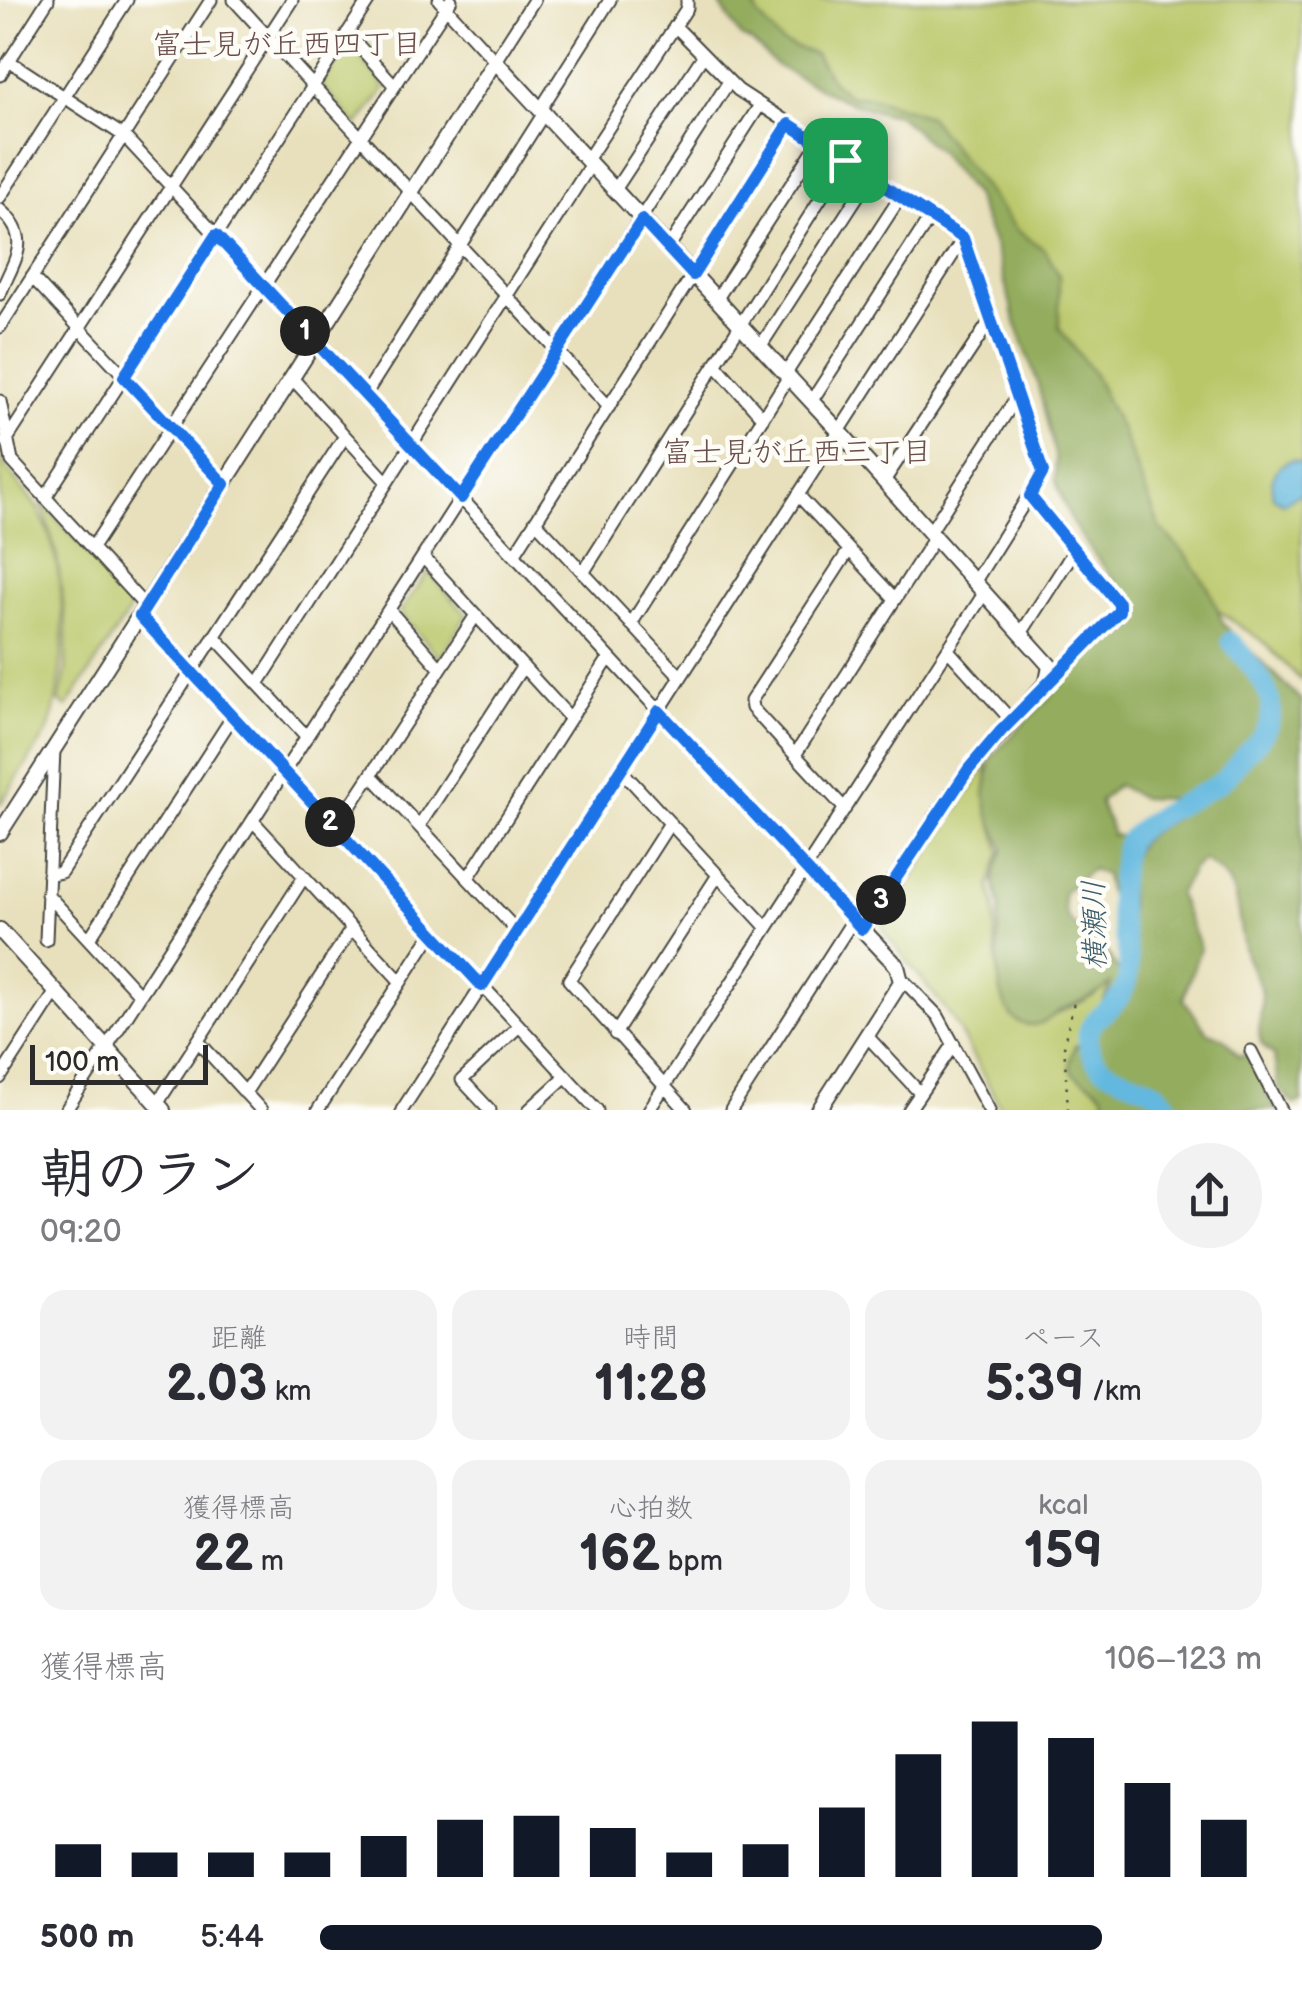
<!DOCTYPE html>
<html lang="ja">
<head>
<meta charset="utf-8">
<style>
  :root { --surface:#fff; --page:#f2f2f3; --text:#2b2b33; --muted:#7c7c81; --accent:#111827 }
  body { margin:0; font-family:"Balsamiq Sans","Klee One",sans-serif; background:var(--page); color:var(--text); height:100vh; display:flex; flex-direction:column; font-size:38px; white-space:nowrap }
  * { box-sizing:border-box; margin:0 }
  p { font-size:32px; color:var(--muted) }
  .icon { flex:none; width:55px; height:55px; fill:none; stroke:currentColor; stroke-width:2; stroke-linecap:round; stroke-linejoin:round }
  .map { position:relative; height:1110px; overflow:hidden }
  .details { display:flex; flex-direction:column; background:var(--surface); flex:1 }
  .details>* { flex:none }
  .scale { position:absolute; left:30px; bottom:25px; width:178px; box-sizing:border-box; padding-left:10px; border:5px solid #2b2b2b; border-top:0; font-size:28px; line-height:35px; white-space:nowrap; color:#2b2b2b; -webkit-text-stroke:8px #fdfcf7; paint-order:stroke }
  .pin { position:absolute; display:grid; place-items:center; width:85px; height:85px; color:#fff; margin:-42px; border-radius:20px; box-shadow:0 5px 15px #0006 }
  .km { position:absolute; width:50px; height:50px; margin:-25px; border-radius:50%; background:#222; color:#fff; font-size:28px; line-height:50px; text-align:center }
  .round { display:grid; place-items:center; flex:none; width:105px; height:105px; border-radius:52px; background:var(--page) }
  .head { display:flex; align-items:center; justify-content:space-between; height:170px; padding:0 40px }
  h1 { font-size:55px; font-weight:600; line-height:75px }
  .figures { display:grid; grid-template-columns:repeat(3,1fr); gap:15px; height:170px; padding:10px 40px }
  .figures div { display:grid; align-content:center; border-radius:25px; background:var(--page); text-align:center }
  .figures b { font-size:50px; font-weight:600 }
  .figures small { font-size:28px; font-weight:400 }
  .figures p { font-size:28px }
  .chart { height:280px; padding:20px 40px }
  .chart p { display:flex; justify-content:space-between }
  .chart svg { width:100%; height:180px; margin-top:10px; stroke:var(--accent); stroke-width:6 }
  ul { padding:0 40px; list-style:none; font-size:32px }
  li { display:grid; grid-template-columns:160px 120px 1fr; align-items:center; height:75px }
  li i { height:25px; border-radius:12px; background:var(--accent) }
  .map>svg:first-child { display:block }
</style>
</head>
<body>
<div class="map">
<svg width="1302" height="1110" viewBox="0 0 1302 1110">
  <rect width="100%" height="100%" fill="#fdfcf7"/>
  <filter id="ink" filterUnits="userSpaceOnUse"><feTurbulence type="fractalNoise" baseFrequency=".01" numOctaves="2"/><feDisplacementMap in="SourceGraphic" scale="20" xChannelSelector="R" yChannelSelector="G"/><feConvolveMatrix kernelMatrix="1 2 1 2 8 2 1 2 1" color-interpolation-filters="sRGB"/></filter>
  <filter id="wash" filterUnits="userSpaceOnUse"><feTurbulence type="fractalNoise" baseFrequency=".0048" numOctaves="4" result="noise"/><feDisplacementMap in="SourceGraphic" scale="40" xChannelSelector="R" yChannelSelector="G"/><feGaussianBlur stdDeviation="2.25" result="paint"/><feColorMatrix in="noise" values="0 0 0 0 0 0 0 0 0 0 0 0 0 0 0 0 0 1.4 0 .05"/><feComposite in="paint" operator="in"/></filter>
  <g filter="url(#wash)">
    <rect width="100%" height="100%" fill="#e8e0bc"/>
    <path fill="#bac769" stroke="#72794a" stroke-width="2.5" d="M 728,0 L 1302,0 L 1302,681 L 1262,641 L 1214,607 L 1149,515 L 1040,305 L 999,215 L 935,140 L 897,110 L 837,91 Z
      M 350,45 L 384,86 L 384,90 L 357,126 L 323,87 L 322,83 Z
      M 0,457 C 10,478 30,493 40,513 C 69,569 69,676 47,733 L 0,804 Z
      M 42,502 L 131,601 L 128,613 L 67,707 L 59,702 L 66,669 L 66,625 L 57,557 Z
      M 428,572 L 467,615 L 440,658 L 400,612 Z
      M 987,764 L 987,807 L 1001,852 L 990,886 L 995,905 L 995,942 L 1001,994 L 1043,1022 C 1064,1007 1092,1002 1110,982 L 1109,991 L 1092,1021 L 1087,1046 L 1075,1046 L 1073,1072 L 1102,1092 L 1108,1110 L 1002,1110 L 951,1016 L 884,932 L 883,922 Z"/>
    <path fill="#93ac5d" stroke="#5f6c44" stroke-width="2.5" fill-rule="evenodd" d="M 717,0 L 753,0 L 758,15 L 782,43 L 815,54 L 834,83 L 849,96 L 871,97 L 929,116 L 1017,230 L 1045,250 L 1059,275 L 1059,328 L 1093,373 L 1123,434 L 1160,528 L 1188,557 L 1209,589 L 1224,625 L 1302,701 L 1302,1101 L 1293,1104 L 1278,1087 L 1274,1055 C 1247,1039 1266,1016 1261,991 C 1258,979 1250,967 1246,955 C 1234,915 1246,884 1203,860 L 1193,868 L 1178,894 L 1200,948 L 1183,999 L 1208,1033 L 1224,1038 L 1239,1056 L 1247,1054 L 1263,1071 L 1265,1092 L 1270,1101 L 1282,1110 L 1108,1110 C 1108,1109 1103,1094 1102,1093 C 1089,1074 1059,1085 1075,1046 L 1087,1045 L 1092,1020 L 1109,991 L 1110,984 C 1096,997 1080,1001 1063,1009 C 1056,1012 1050,1019 1044,1022 C 987,1044 997,936 1000,908 C 1000,899 996,894 995,886 C 993,873 999,861 1004,849 L 988,813 L 985,794 L 991,757 L 1132,612 L 1134,605 L 1096,557 L 1072,523 L 1062,498 L 1055,479 L 1056,459 L 1037,381 L 1017,327 L 995,247 L 974,195 L 939,152 L 897,114 L 885,114 L 841,99 L 777,66 L 752,42 L 741,37 ZM 1117,785 L 1142,798 L 1173,799 L 1175,818 C 1129,843 1128,855 1129,906 C 1122,884 1110,866 1129,848 L 1129,838 L 1112,835 C 1112,822 1101,814 1100,801 ZM 1092,869 L 1105,875 L 1108,892 L 1129,907 L 1129,924 L 1117,918 L 1116,924 L 1121,972 C 1113,966 1113,960 1107,953 C 1088,925 1060,933 1064,892 Z"/>
    <path fill="#62b8df" stroke="#467285" stroke-width="2.5" d="M 1292,460 L 1302,463 L 1302,493 L 1283,503 L 1273,497 C 1269,480 1275,465 1292,460 Z"/>
    <g fill="none" stroke-linecap="round" stroke-linejoin="round">
      <path stroke="#62b8df" stroke-width="20" d="M 1170,1110 C 1157,1072 1094,1088 1088,1041 C 1084,1015 1119,1014 1127,981 C 1133,953 1120,934 1119,907 C 1118,894 1122,850 1129,840 C 1144,819 1196,798 1219,783 C 1232,775 1237,760 1249,750 C 1294,709 1261,678 1231,641"/>
    </g>
  </g>
  <g filter="url(#ink)">
    <g fill="none" stroke-linecap="round" stroke-linejoin="round">
      <defs>
        <path id="minor" d="M 234,0 L 609,407
          M 439,0 L 495,61 L 534,0
          M 675,26 L 738,90 L 958,234 L 967,245 L 1043,473 L 975,581
          M 347,33 L 395,86
          M 9,61 L 124,136 L 862,929
          M 0,75 L 48,0
          M 540,110 L 610,0
          M 587,160 L 687,8 L 687,0
          M 615,190 L 703,56
          M 0,197 L 127,0
          M 0,210 C 34,239 14,259 0,294
          M 668,248 L 760,105
          M 32,277 L 224,483
          M 716,300 L 818,143
          M 0,327 L 211,0
          M 760,347 L 870,177
          M 715,364 L 763,418
          M 785,375 L 901,196
          M 292,378 L 387,482
          M 365,395 L 544,113
          M 0,401 L 12,461 L 145,606
          M 811,402 L 931,216
          M 6,441 L 292,0
          M 884,481 L 992,318
          M 798,495 L 895,599
          M 1030,496 L 1119,604 L 1116,617 L 1046,684
          M 45,498 L 369,0
          M 535,521 L 681,677
          M 930,532 L 1018,395
          M 92,548 L 451,0
          M 514,555 L 789,124
          M 423,557 L 570,718
          M 583,573 L 845,160
          M 389,610 L 440,668
          M 140,615 L 597,1110
          M 631,624 L 788,378
          M 1022,632 L 1074,551
          M 214,636 L 307,737
          M 948,650 L 1011,720
          M 258,684 L 591,164
          M 795,755 L 935,537
          M 621,770 L 767,928
          M 371,775 L 517,931
          M 845,809 L 752,708 L 751,701 L 849,550
          M 253,821 L 401,982
          M 670,823 L 569,980 L 686,1110
          M 419,826 L 523,666
          M 336,828 L 476,615
          M 48,875 L 61,872 L 345,436
          M 468,878 L 609,658
          M 47,894 L 140,995
          M 89,939 L 233,716
          M 46,940 L 54,749
          M 901,978 L 938,1016 L 989,1110
          M 615,1034 L 718,875
          M 867,1036 L 920,1093
          M 198,1041 L 261,1110
          M 1251,1051 L 1281,1110
          M 0,1078 L 55,993
          M 245,1093 L 352,928
          M 157,1104 L 304,877
          M 66,1110 L 728,83
          M 318,1110 L 433,932
          M 402,1110 L 963,239
          M 490,1110 L 462,1080 L 519,1026
          M 529,1110 L 566,1076
          M 649,1110 L 985,592
          M 731,1110 L 853,920
          M 909,1110 L 954,1044"/>
        <path id="tertiary" d="M 0,833 L 495,61 L 839,431 L 1050,666 L 1047,682 L 968,770 L 862,929 L 897,966 L 901,982 L 819,1110
          M 0,930 L 163,1110"/>
      </defs>
      <use href="#minor" stroke="#474641" stroke-width="15"/>
      <use href="#tertiary" stroke="#474641" stroke-width="18"/>
      <path stroke="#474641" stroke-width="2.5" stroke-dasharray="2.5 8" stroke-linecap="butt" d="M 1068,1110 L 1064,1043 L 1074,1003"/>
      <use href="#minor" stroke="#fff" stroke-width="11"/>
      <use href="#tertiary" stroke="#fff" stroke-width="14"/>
    </g>
  </g>
  <g fill="none" stroke-linecap="round" stroke-linejoin="round" filter="url(#ink)">
    <defs>
      <path id="route" d="M 789,124 L 963,238 L 1043,472 L 1030,496 L 1119,604 L 1119,611 L 1001,731 L 968,770 L 862,929 L 659,711 L 482,986 L 140,616 L 224,484 L 124,377 L 216,235 L 461,498 L 642,220 L 693,275 Z"/>
    </defs>
    <use href="#route" stroke="#fff" stroke-width="20"/>
    <use href="#route" stroke="#1a73e8" stroke-width="12"/>
  </g>
  <g text-anchor="middle" dominant-baseline="central" stroke-width="9" stroke-linejoin="round" paint-order="stroke">
    <g font-size="30" fill="#694e4b" stroke="#fdfcf7">
      <text x="287" y="45">富士見が丘西四丁目</text>
      <text x="797" y="453">富士見が丘西三丁目</text>
    </g>
    <g font-size="30" font-style="italic" fill="#3e5c6a" stroke="#fdfcf7">
      <text transform="translate(1095 925) rotate(-91)">横瀬川</text>
    </g>
  </g>
</svg>
<div class="scale">100 m</div>
<div class="pin" style="left:845px;top:160px;background:#1e9e55"><svg class="icon" aria-label="arrive" viewBox="0 0 24 24"><path d="M6 21V4h12l-3 4 3 4H6"/></svg></div>
<b class="km" style="left:305px;top:331px">1</b>
<b class="km" style="left:330px;top:822px">2</b>
<b class="km" style="left:881px;top:900px">3</b>
</div>
<section class="details">
<div class="head"><div><h1>朝のラン</h1><p>09:20</p></div><a class="round"><svg class="icon" aria-label="share" viewBox="0 0 24 24"><path d="M12 15V3M7 8l5-5 5 5M5 13v7h14v-7"/></svg></a></div>
<div class="figures">
<div><p>距離</p><b>2.03<small> km</small></b></div>
<div><p>時間</p><b>11:28</b></div>
<div><p>ペース</p><b>5:39<small> /km</small></b></div>
</div>
<div class="figures">
<div><p>獲得標高</p><b>22<small> m</small></b></div>
<div><p>心拍数</p><b>162<small> bpm</small></b></div>
<div><p>kcal</p><b>159</b></div>
</div>
<div class="chart"><p><span>獲得標高</span>106–123 m</p>
<svg viewBox="0 0 160 44" preserveAspectRatio="none"><path d="M5 44V36M15 44V38M25 44V38M35 44V38M45 44V34M55 44V30M65 44V29M75 44V32M85 44V38M95 44V36M105 44V27M115 44V14M125 44V6M135 44V10M145 44V21M155 44V30"/></svg>
</div>
<ul>
<li><b>500 m</b>5:44<i style="width:83%"></i></li>
</ul>
</section>
</body>
</html>
